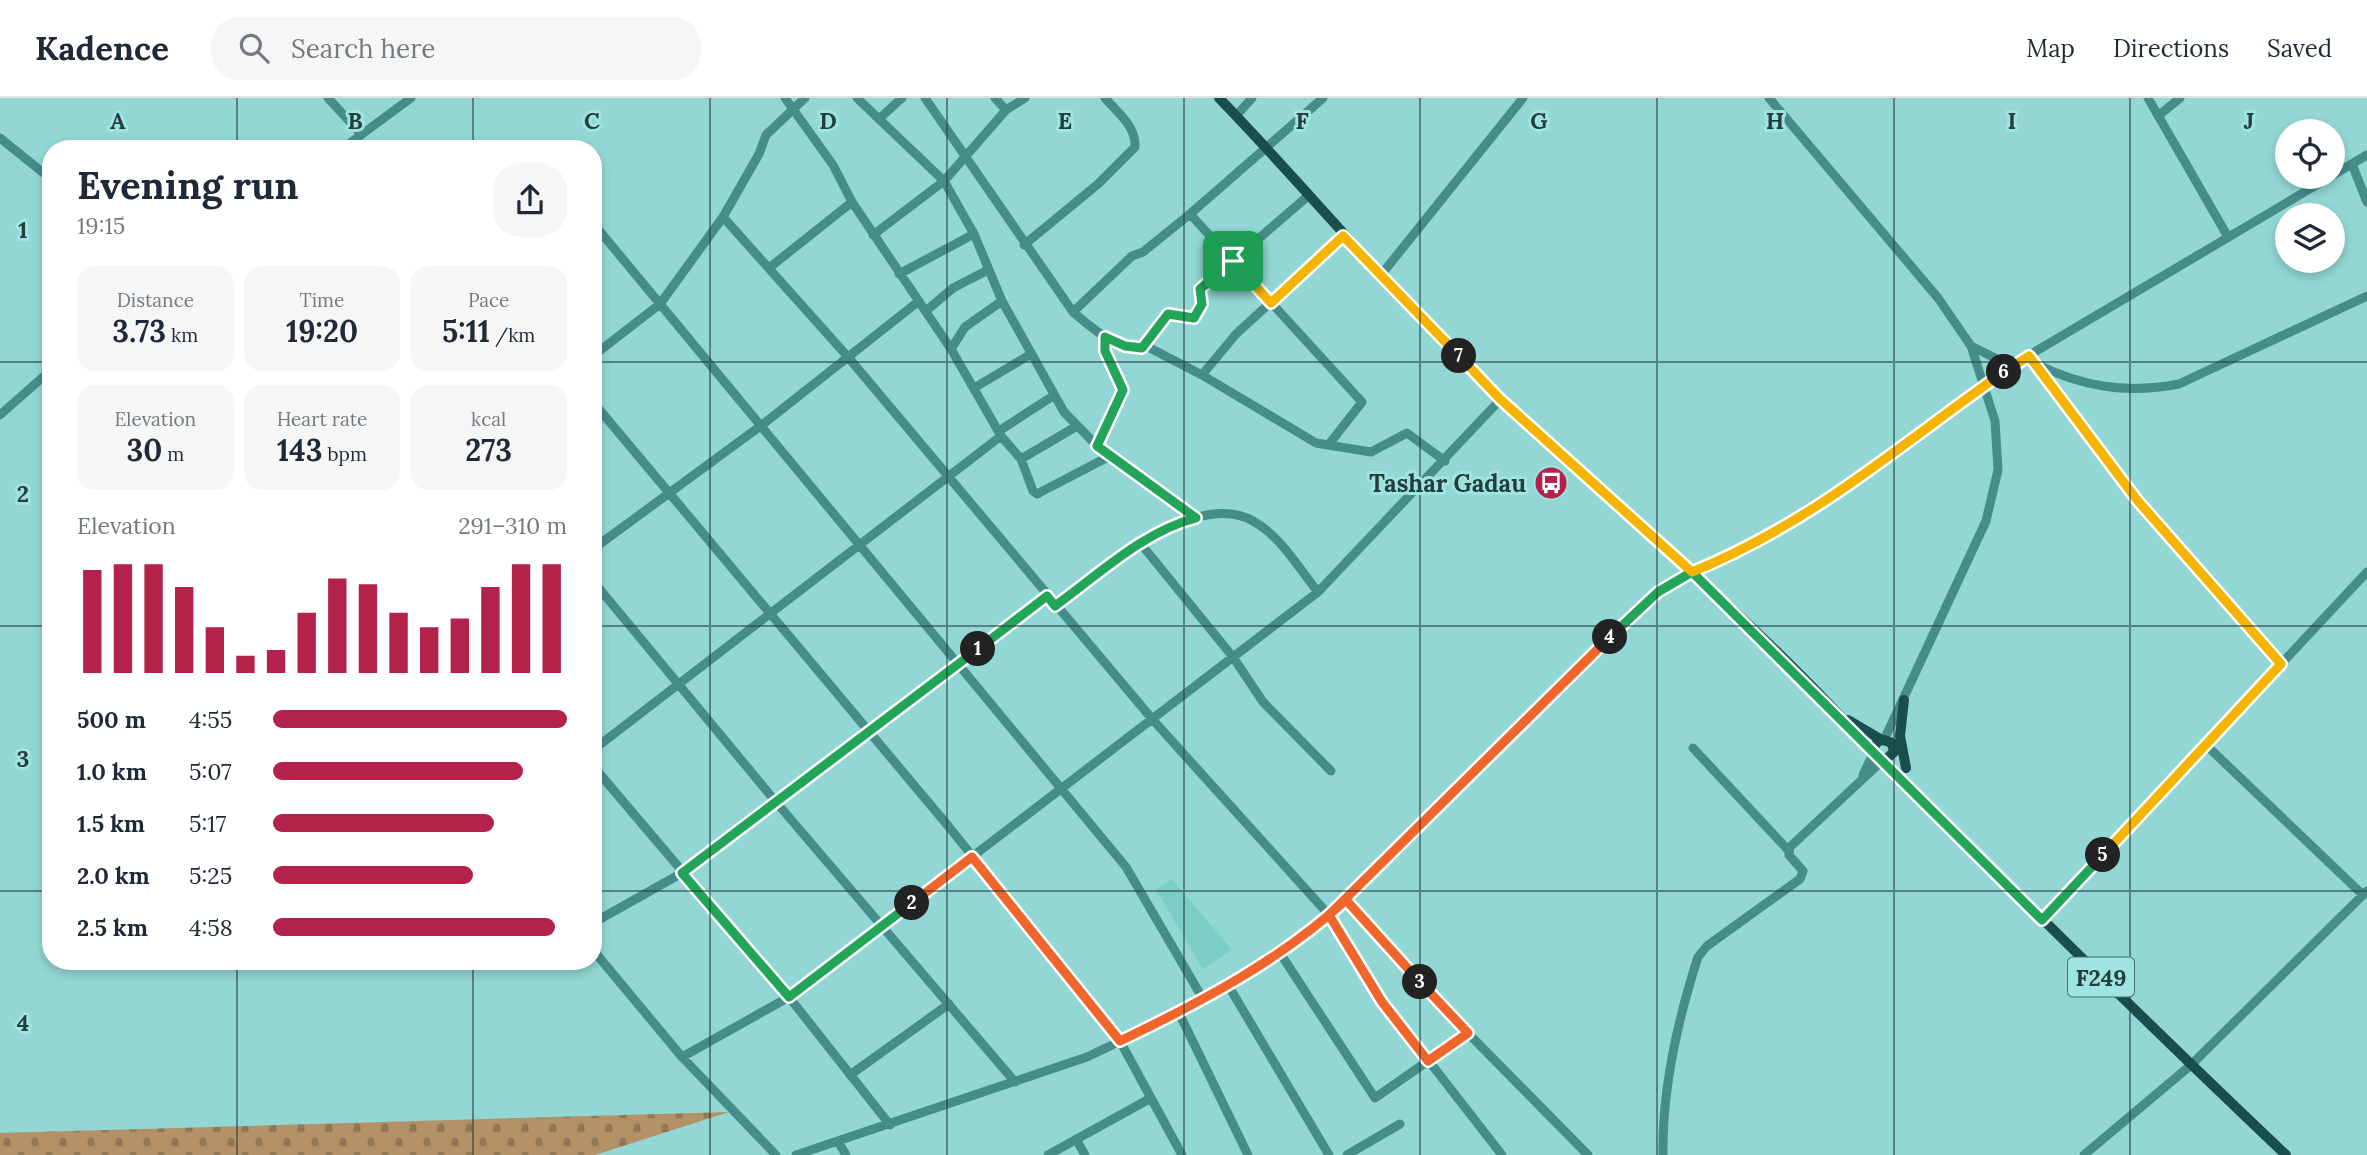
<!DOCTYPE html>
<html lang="en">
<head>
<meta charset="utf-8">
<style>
  :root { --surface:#fff; --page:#f6f6f7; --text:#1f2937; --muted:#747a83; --line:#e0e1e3; --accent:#b3224b }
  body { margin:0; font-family:Lora,serif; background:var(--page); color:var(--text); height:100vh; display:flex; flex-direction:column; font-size:26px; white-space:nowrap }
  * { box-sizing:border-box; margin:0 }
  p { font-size:23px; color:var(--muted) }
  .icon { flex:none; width:38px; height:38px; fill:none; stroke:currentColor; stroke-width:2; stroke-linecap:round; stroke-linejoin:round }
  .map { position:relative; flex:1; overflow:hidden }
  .side { position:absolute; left:42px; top:42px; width:560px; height:830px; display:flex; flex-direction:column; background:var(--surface); border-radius:28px; box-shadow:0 4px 10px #0003 }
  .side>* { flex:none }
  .tools { position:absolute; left:2275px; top:21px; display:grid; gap:14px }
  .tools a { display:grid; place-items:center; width:70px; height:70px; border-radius:50%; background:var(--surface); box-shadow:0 4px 10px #0003; font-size:35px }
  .pin { position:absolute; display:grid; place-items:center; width:60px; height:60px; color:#fff; margin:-30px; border-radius:14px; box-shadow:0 4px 10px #0006 }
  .km { position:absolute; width:35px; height:35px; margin:-18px; border-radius:50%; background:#222; color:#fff; font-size:19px; line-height:35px; text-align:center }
  .round { display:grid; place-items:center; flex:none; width:74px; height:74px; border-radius:28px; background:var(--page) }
  .summary { display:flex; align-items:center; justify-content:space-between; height:119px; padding:0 35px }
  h1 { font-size:38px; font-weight:800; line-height:52px }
  .metrics { display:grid; grid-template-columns:repeat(3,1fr); gap:10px; height:119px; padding:7px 35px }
  .metrics div { display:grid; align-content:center; border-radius:18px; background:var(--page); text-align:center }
  .metrics b { font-size:30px; font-weight:800 }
  .metrics small { font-size:19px; font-weight:400 }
  .metrics p { font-size:19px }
  .chart { height:196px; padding:14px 35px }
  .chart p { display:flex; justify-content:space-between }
  .chart svg { width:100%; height:126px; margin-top:7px; stroke:var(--accent); stroke-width:6 }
  ul { padding:0 35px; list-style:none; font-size:23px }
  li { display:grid; grid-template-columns:112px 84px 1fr; align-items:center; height:52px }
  li i { height:18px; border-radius:9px; background:var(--accent) }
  header { display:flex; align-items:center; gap:42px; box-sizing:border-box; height:98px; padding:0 35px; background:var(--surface); border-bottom:2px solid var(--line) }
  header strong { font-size:33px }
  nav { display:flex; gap:38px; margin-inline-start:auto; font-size:24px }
  .search { width:490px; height:63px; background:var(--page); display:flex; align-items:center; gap:18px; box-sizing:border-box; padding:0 24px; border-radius:28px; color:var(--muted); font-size:26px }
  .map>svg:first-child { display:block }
</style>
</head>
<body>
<header>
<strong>Kadence</strong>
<div class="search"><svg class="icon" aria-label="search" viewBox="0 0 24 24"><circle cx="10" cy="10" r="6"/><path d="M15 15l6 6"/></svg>Search here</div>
<nav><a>Map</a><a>Directions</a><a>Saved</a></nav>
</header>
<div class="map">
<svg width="2367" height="1057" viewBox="0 0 2367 1057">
  <defs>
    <pattern id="cemetery-stones" width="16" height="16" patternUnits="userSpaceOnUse" patternTransform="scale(1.75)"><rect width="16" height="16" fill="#b49167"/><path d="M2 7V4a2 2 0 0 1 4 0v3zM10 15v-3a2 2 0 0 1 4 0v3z" fill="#927856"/></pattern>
  </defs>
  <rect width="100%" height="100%" fill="#92d7d3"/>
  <path fill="#7ccdc8" d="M 1172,781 L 1232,852 L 1203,871 L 1156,792 Z"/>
  <path fill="url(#cemetery-stones)" d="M 729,1014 L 595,1057 L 0,1057 L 0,1035 Z"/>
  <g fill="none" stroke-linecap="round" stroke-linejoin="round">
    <path stroke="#468d8a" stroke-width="9" d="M 328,0 L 361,36
      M 785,0 L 833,67 L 852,104 L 951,251 L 1001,338 L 1021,361 L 1077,328
      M 805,0 L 766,37 L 759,56 L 723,119 L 848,259 L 1153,622 L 1329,817 L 1383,904 L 1502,1057
      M 857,0 L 944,83 L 974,136 L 1002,203 L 1064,314 L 1108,359 L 1196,420
      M 925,0 L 1073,214 C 1093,231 1115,251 1142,250 L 1146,248 L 1168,216 L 1194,220 L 1202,206 L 1200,191 L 1308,98
      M 995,0 L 1006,12
      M 1769,0 L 1938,200 L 1971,248 L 1995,323 L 1998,372 L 1986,423 L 1884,642
      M 2148,0 L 2228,139
      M 1236,18 L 1252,0
      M 2158,18 L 2180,0
      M 880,20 L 902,0
      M 0,40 L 51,81
      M 342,51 L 411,0
      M 2352,66 L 2367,104
      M 2333,77 L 2367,57
      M 1190,116 L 1362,304 L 1330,345
      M 593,125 L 1126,769 L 1203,901
      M 873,137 L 944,83 L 1006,12 L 1025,0
      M 1024,147 L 1098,86 L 1135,49 C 1136,28 1118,15 1105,0
      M 769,170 L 852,104
      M 899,176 L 974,136
      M 1381,177 L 1523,0
      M 926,213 L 953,190 L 988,172
      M 1073,214 L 1132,158 L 1143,154 L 1190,116 L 1323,0
      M 1146,248 L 1202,277 L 1316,345 L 1371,354 L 1407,335 L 1445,363
      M 1971,248 L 2011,268
      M 951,251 L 965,229 L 1002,203
      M 593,258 L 660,206 L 723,119
      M 2029,258 L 2137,403 L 2281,566
      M 2034,265 C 2082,289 2126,296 2179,286 L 2367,198
      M 1202,277 L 1236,236 L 1343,138
      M 974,290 L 1031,256
      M 593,304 L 949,729 L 1120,943 L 1182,1057
      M 0,317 L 51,272
      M 999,333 L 1053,298
      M 1097,348 L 1123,292 L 1105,253 L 1105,239
      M 1021,361 L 1033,393 L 1037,396 L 1108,359
      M 1141,446 L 1233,559 L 1263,604 L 1331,673
      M 593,451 L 762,327 L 919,203
      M 593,483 L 776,704 L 1015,984
      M 1055,508 C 1101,475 1194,390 1253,423 C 1281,438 1299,471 1318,494
      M 2206,647 L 2363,797
      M 1693,650 L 1788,752
      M 593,652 L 1001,338
      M 593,668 L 789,899 L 890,1027
      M 1863,677 L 1873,656
      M 1346,802 L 1459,926 L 1588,1057
      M 2042,822 L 2367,474
      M 593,825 L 682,775 L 1047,498
      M 593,852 L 682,959 L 776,1057
      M 1278,852 L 1375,1000 L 1468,935
      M 1228,887 L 1329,1057
      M 1179,915 L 1248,1057
      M 682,959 L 789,899 L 1318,494 L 1501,301
      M 850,977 L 949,906
      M 1076,1041 L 1085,1057
      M 839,1045 L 846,1057
      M 796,1057 L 1087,959 L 1179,915 L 1228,887 L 1329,817 L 1659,494 L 1692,474 L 1773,437 L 1809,415 L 2011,268 L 2330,79
      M 1048,1057 L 1151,1000
      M 1347,1057 L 1400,1026
      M 1663,1057 C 1662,991 1678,921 1698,859 L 1707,848 L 1800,781 L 1803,773 L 1789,757 L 1790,749 L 1882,663
      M 2084,1057 L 2191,967 L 2367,793"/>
    <path stroke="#1a4e4c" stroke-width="10" d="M 1219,0 C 1315,99 1401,206 1501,301 C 1624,420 1761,525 1873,655
      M 1904,602 L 1900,638 L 1906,670
      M 1848,622 L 1882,642
      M 1884,663 L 1894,654 L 1892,645 L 1884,642 L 1878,643 L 1873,650 L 1877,660 L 1884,663 C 2016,796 2150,928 2286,1057"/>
  </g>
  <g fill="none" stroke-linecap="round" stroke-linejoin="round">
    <defs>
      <path id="split-1" d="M 978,551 L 1047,498 L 1055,508 C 1098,477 1144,433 1196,420 L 1097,348 L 1123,292 L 1105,253 L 1105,239 L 1125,248 L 1142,250 L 1168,216 L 1194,220 L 1202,206 L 1200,191 L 1233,163"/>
      <path id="split-2" d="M 912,805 L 789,899 L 682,775 L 978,551"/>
      <path id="split-3" d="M 912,805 L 972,759 L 1120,943 C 1199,905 1281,862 1346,802 L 1420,884"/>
      <path id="split-4" d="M 1420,884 L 1468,935 L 1428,963 L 1382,904 L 1329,817 L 1610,539"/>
      <path id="split-5" d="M 1610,539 L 1658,494 L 1692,474 L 2042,822 L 2103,757"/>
      <path id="split-6" d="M 2004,274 L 2029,258 L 2137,402 L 2281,566 L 2103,757"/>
      <path id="split-7" d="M 1459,258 L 1500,301 L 1692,474 C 1814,424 1898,348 2004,274"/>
      <path id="split-8" d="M 1233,163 L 1271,205 L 1343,138 L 1459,258"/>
    </defs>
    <use href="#split-1" stroke="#fff" stroke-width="14"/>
    <use href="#split-2" stroke="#fff" stroke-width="14"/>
    <use href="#split-3" stroke="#fff" stroke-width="14"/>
    <use href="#split-4" stroke="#fff" stroke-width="14"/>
    <use href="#split-5" stroke="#fff" stroke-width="14"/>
    <use href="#split-6" stroke="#fff" stroke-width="14"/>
    <use href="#split-7" stroke="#fff" stroke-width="14"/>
    <use href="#split-8" stroke="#fff" stroke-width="14"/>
    <use href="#split-1" stroke="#22a559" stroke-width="9"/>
    <use href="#split-2" stroke="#22a559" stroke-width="9"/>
    <use href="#split-3" stroke="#f0652b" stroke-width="9"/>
    <use href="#split-4" stroke="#f0652b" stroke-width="9"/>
    <use href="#split-5" stroke="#22a559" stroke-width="9"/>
    <use href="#split-6" stroke="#f5b400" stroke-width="9"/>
    <use href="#split-7" stroke="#f5b400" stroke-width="9"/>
    <use href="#split-8" stroke="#f5b400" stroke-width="9"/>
  </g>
  <path fill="none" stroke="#223e3d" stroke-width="2" stroke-opacity="0.55" d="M 237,0 L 237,51M 473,0 L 473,51M 710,0 L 710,1057M 947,0 L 947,1057M 1184,0 L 1184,1057M 1420,0 L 1420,1057M 1657,0 L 1657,1057M 1894,0 L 1894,1057M 2130,0 L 2130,1057M 0,264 L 51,264M 593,264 L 2367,264M 0,528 L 51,528M 593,528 L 2367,528M 0,793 L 51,793M 593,793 L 2367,793M 237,863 L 237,1057M 473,863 L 473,1057"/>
  <defs>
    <symbol id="bus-disc" viewBox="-11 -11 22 22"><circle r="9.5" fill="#b3224b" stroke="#9fe4e0"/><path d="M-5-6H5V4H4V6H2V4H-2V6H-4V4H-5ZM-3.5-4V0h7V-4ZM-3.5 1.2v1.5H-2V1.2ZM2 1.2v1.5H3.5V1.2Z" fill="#fff"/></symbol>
  </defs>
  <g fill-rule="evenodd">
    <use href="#bus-disc" x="1532" y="366" width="38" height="38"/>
  </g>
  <g text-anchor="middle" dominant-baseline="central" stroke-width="6" stroke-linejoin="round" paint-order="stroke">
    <rect fill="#9fe4e0" stroke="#48706e" stroke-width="2" x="2068" y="859.5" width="66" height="39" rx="5"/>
    <g font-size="23" font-weight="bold" fill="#223e3d">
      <text x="2101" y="879">F249</text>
    </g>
    <g font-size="24" font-weight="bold" fill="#223e3d" stroke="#9fe4e0" text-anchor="end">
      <text x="1526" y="385">Tashar Gadau</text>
    </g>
  </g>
  <g font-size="23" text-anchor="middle" font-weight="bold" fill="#223e3d" stroke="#9fe4e0" stroke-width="6" stroke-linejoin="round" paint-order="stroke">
    <text x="118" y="31">A</text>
    <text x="355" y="31">B</text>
    <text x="592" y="31">C</text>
    <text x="828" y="31">D</text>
    <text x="1065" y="31">E</text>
    <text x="1302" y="31">F</text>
    <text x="1539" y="31">G</text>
    <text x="1775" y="31">H</text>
    <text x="2012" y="31">I</text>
    <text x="2249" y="31">J</text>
    <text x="23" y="140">1</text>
    <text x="23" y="404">2</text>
    <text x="23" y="669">3</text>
    <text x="23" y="933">4</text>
  </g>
</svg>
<div class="tools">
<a><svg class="icon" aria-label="locate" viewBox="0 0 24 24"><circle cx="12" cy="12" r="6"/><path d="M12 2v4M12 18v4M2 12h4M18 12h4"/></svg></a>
<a><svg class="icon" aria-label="layers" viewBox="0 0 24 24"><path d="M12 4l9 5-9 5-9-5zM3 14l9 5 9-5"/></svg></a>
</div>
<div class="pin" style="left:1233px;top:163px;background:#1e9e55"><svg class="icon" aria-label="arrive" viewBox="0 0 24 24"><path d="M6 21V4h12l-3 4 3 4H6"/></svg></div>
<b class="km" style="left:978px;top:551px">1</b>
<b class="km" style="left:912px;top:805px">2</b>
<b class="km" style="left:1420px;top:884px">3</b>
<b class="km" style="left:1610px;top:539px">4</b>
<b class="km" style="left:2103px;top:757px">5</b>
<b class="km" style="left:2004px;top:274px">6</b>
<b class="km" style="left:1459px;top:258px">7</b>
<section class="side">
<div class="summary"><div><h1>Evening run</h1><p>19:15</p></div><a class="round"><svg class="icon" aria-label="share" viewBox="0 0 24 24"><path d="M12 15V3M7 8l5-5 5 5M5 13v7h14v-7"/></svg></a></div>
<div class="metrics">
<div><p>Distance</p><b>3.73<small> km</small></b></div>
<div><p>Time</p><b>19:20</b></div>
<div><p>Pace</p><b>5:11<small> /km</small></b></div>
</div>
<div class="metrics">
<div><p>Elevation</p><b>30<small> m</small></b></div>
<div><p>Heart rate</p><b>143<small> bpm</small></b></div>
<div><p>kcal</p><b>273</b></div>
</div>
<div class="chart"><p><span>Elevation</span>291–310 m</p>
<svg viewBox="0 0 160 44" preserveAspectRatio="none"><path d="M5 44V8M15 44V6M25 44V6M35 44V14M45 44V28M55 44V38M65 44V36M75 44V23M85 44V11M95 44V13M105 44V23M115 44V28M125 44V25M135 44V14M145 44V6M155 44V6"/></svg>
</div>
<ul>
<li><b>500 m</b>4:55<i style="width:100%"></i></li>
<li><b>1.0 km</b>5:07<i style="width:85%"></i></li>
<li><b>1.5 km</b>5:17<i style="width:75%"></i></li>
<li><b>2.0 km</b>5:25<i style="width:68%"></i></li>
<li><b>2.5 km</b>4:58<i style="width:96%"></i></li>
</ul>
</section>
</div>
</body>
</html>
